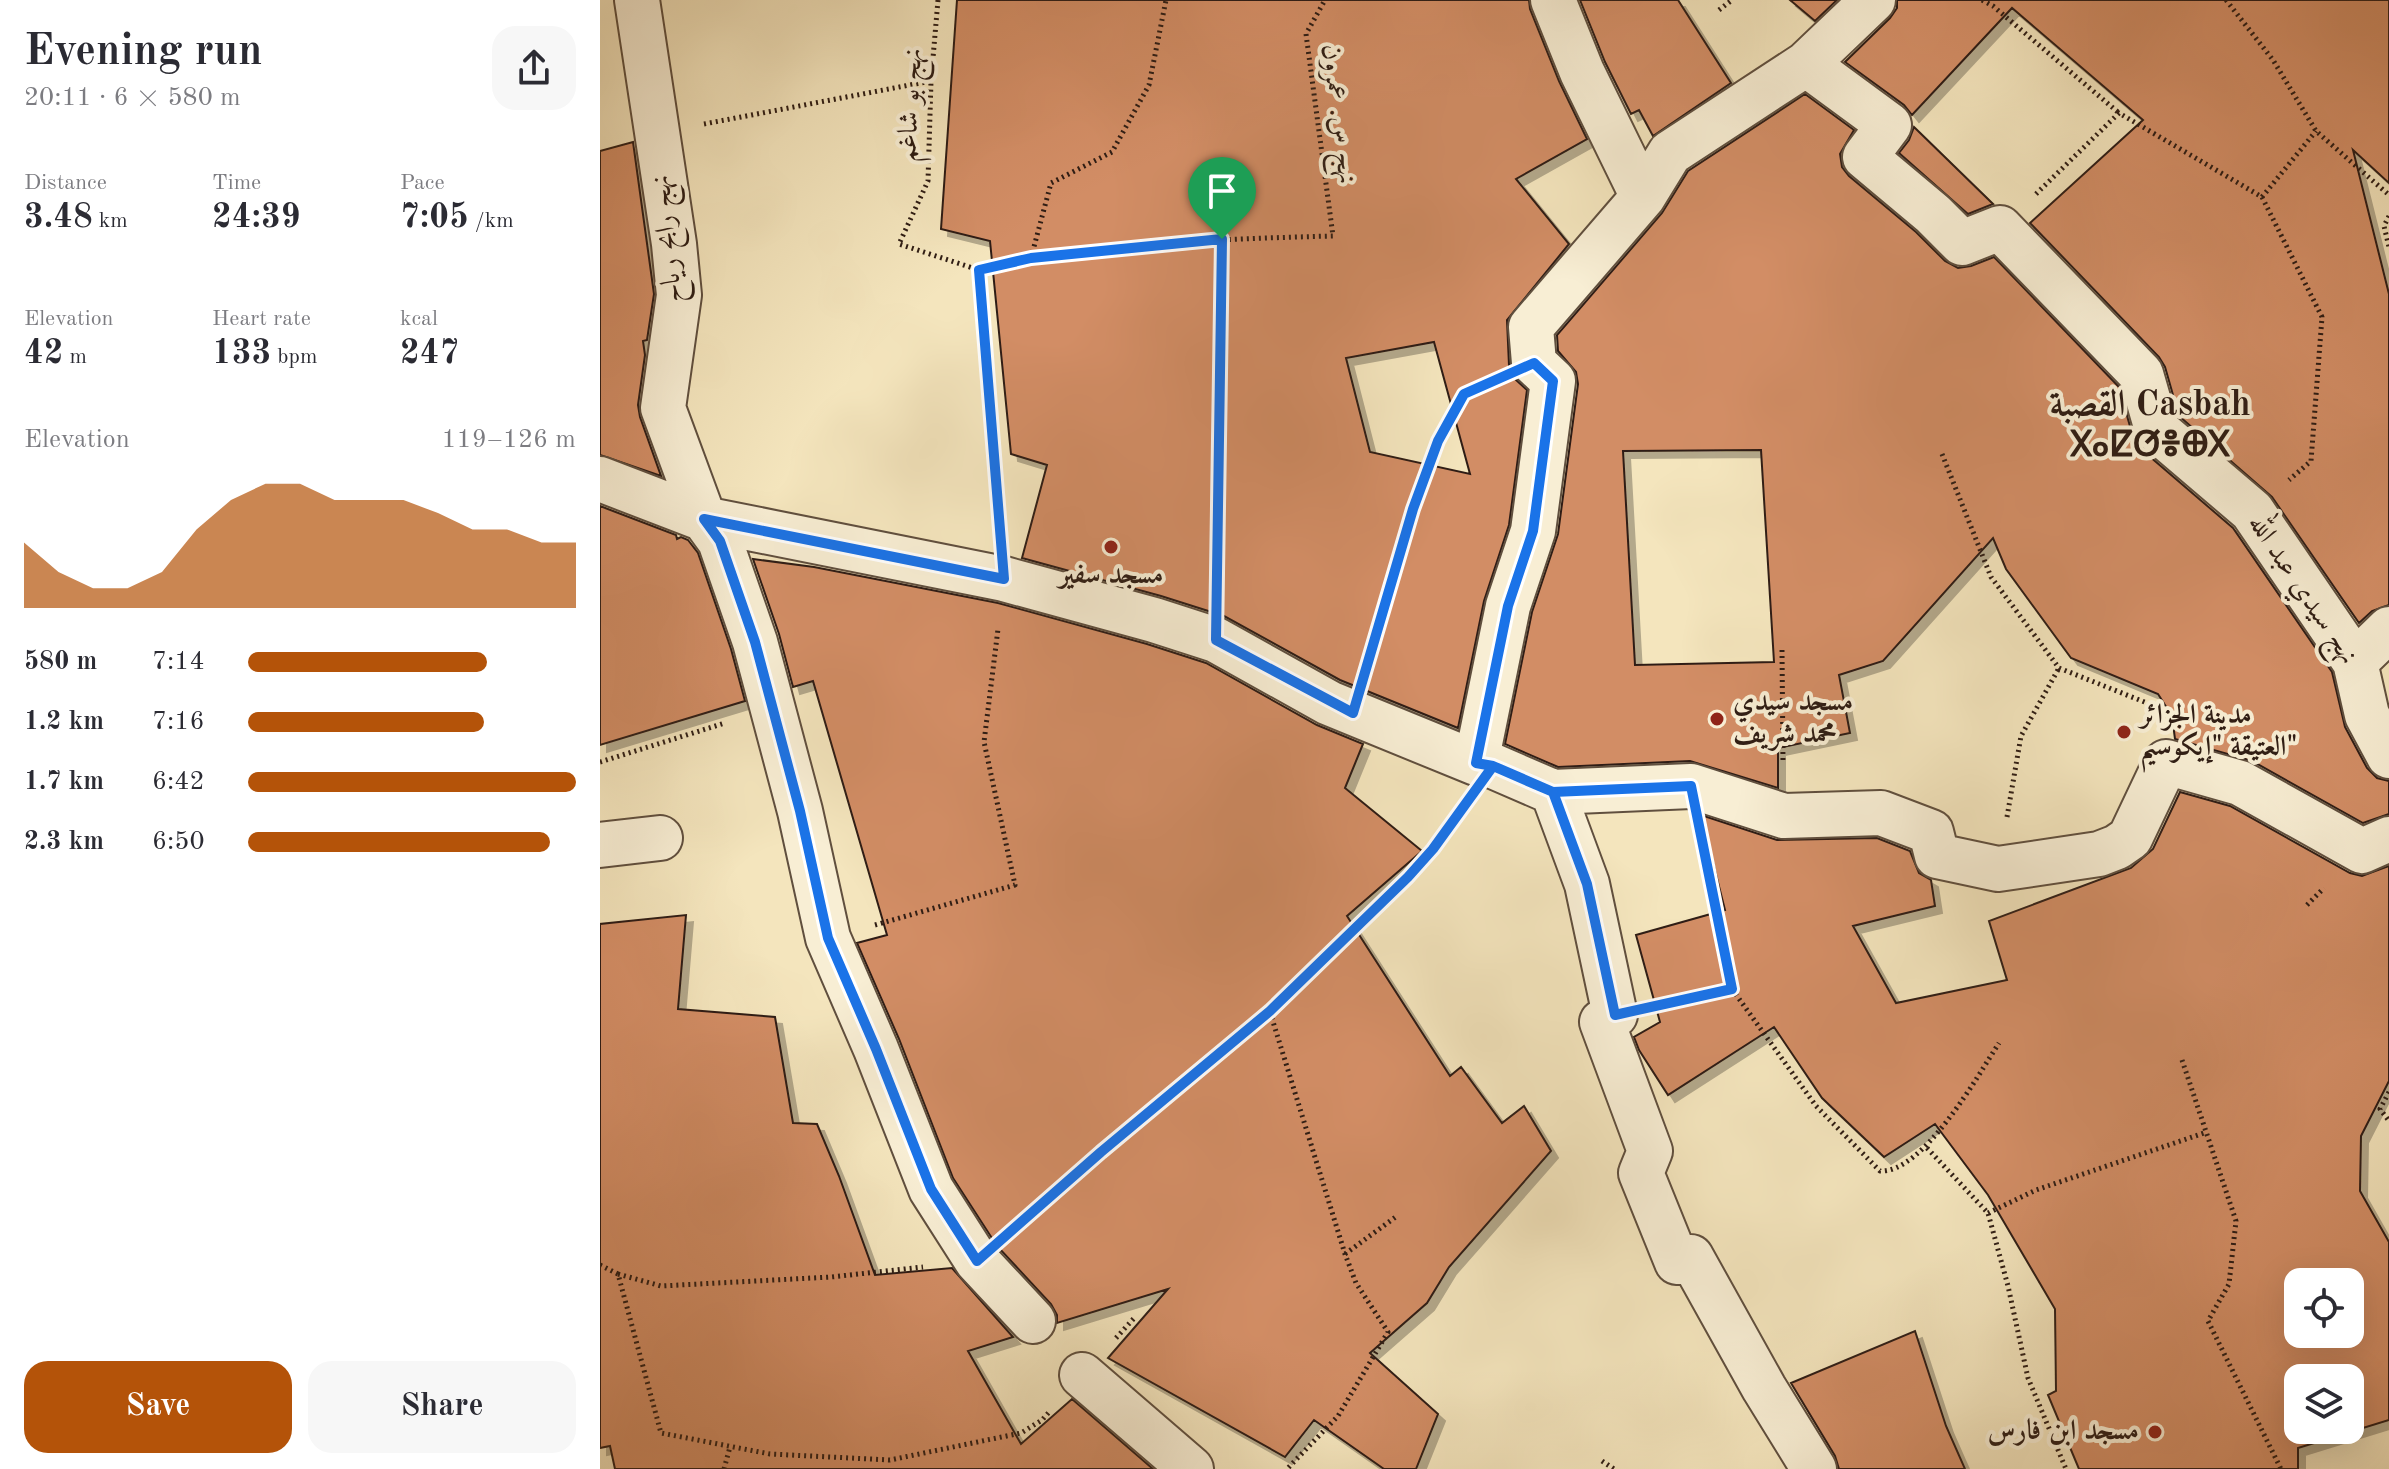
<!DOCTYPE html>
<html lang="en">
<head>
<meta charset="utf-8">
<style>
  :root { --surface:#fff; --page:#f7f7f7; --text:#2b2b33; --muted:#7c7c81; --accent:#b45309 }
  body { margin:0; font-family:"Old Standard TT",Amiri,"Noto Sans Tifinagh",serif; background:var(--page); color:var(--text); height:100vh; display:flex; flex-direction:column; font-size:30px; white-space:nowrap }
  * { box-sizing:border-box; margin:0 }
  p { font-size:26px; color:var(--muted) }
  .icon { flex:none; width:44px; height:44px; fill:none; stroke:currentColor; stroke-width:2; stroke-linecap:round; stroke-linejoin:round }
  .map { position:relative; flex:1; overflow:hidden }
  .drawer { display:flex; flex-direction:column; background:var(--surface); width:600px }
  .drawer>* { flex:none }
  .controls { position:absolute; left:1684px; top:1268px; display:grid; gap:16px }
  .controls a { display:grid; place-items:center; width:80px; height:80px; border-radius:16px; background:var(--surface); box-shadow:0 8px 32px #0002; font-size:40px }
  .pin { position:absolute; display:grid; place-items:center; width:68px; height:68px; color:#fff; margin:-82px -34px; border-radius:50% 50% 50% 0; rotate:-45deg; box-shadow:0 0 8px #0007 }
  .pin .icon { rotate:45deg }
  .round { display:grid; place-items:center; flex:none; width:84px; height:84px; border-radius:24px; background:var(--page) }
  .head { display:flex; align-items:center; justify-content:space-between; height:136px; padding:0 24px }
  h1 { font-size:44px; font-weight:600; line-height:60px }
  .stats { display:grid; grid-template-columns:repeat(3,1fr); gap:12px; height:136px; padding:8px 24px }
  .stats div { display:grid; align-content:center }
  .stats b { font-size:34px; font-weight:600 }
  .stats small { font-size:22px; font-weight:400 }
  .stats p { font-size:22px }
  .chart { height:224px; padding:16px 24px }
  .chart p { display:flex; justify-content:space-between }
  .chart svg { width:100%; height:144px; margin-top:8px; fill:var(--accent); opacity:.7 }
  .action { display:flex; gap:16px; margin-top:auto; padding:16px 24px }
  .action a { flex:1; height:92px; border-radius:24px; background:var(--accent); color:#fff; font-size:32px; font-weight:600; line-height:92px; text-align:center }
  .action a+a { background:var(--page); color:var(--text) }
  ul { padding:0 24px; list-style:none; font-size:26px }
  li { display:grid; grid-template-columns:128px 96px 1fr; align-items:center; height:60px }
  li i { height:20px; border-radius:10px; background:var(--accent) }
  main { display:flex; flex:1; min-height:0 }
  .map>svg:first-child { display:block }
</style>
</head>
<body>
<main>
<section class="drawer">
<div class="head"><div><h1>Evening run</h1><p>20:11 · 6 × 580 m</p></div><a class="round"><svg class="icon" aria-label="share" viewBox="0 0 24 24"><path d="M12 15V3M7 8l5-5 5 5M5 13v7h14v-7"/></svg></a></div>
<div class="stats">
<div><p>Distance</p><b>3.48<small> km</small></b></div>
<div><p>Time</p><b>24:39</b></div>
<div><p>Pace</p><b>7:05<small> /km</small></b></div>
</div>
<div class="stats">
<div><p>Elevation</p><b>42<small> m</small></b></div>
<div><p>Heart rate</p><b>133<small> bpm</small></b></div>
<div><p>kcal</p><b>247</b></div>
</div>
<div class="chart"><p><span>Elevation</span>119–126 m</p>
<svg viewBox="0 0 160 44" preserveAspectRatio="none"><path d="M0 44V24L10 33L20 38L30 38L40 33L50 20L60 11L70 6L80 6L90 11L100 11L110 11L120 15L130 20L140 20L150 24L160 24V44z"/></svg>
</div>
<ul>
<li><b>580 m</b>7:14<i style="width:73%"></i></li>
<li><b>1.2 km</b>7:16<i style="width:72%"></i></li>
<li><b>1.7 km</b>6:42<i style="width:100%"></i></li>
<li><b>2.3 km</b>6:50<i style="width:92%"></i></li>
</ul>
<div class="action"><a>Save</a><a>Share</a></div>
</section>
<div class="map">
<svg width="1789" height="1469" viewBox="0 0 1789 1469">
  <defs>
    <filter id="shadow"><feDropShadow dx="7" dy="7" stdDeviation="0" flood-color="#0004"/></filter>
  </defs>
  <rect width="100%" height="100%" fill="#f4e5bd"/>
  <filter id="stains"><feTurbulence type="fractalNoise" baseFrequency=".0025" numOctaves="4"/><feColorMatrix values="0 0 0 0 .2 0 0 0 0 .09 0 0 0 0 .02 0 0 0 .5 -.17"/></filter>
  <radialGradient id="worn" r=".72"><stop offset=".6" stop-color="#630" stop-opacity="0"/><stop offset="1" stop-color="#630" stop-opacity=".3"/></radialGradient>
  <path fill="#d28d65" stroke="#2f1d14" stroke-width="2" fill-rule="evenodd" filter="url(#shadow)" d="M 357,0 L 929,0 L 930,9 L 959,81 L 987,139 L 916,179 L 969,244 L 907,320 L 909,365 L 916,380 L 927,390 L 909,525 L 884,601 L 858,728 L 740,680 L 624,616 L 561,596 L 422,558 L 447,465 L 411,454 L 390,241 L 341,229 ZM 834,342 L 870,474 L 770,452 L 746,358 Z
    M 980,0 L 1078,0 L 1131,83 L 1053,136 L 1039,110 L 1031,114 L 1005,62 Z
    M 1190,0 L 1237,0 L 1215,21 Z
    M 1297,0 L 1789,0 L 1789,183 L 1753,150 L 1789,294 L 1789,605 L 1772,611 L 1759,623 L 1672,497 L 1579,416 L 1565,367 L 1559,357 L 1430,223 L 1543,120 L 1412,8 L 1312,115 L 1304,105 L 1245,62 L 1290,18 L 1297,8 Z
    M 1205,94 L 1254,130 L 1240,154 L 1242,167 L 1249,176 L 1316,232 L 1345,261 L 1358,268 L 1371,266 L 1394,257 L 1519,387 L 1533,437 L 1541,449 L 1633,528 L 1732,672 L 1745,727 L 1767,768 L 1777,778 L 1789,781 L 1789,814 L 1763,823 L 1652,761 L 1575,739 L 1572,716 L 1558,694 L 1471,658 L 1406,569 L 1393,538 L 1283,661 L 1239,675 L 1250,733 L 1178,748 L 1178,788 L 1090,761 L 958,767 L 905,744 L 932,612 L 958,534 L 978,384 L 976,372 L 958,351 L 957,335 L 1062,213 L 1088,171 ZM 1161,450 L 1174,662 L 1035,665 L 1023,451 Z
    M 1314,127 L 1393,204 L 1368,214 L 1299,153 L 1309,140 Z
    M 33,142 L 54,294 L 47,340 L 43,341 L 45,355 L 38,405 L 40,417 L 61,476 L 0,455 L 0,151 Z
    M 0,506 L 76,535 L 77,539 L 81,537 L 88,540 L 98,553 L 131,649 L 145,701 L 0,745 Z
    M 153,559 L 214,567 L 398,603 L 547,644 L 606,663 L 717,725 L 763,744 L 745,788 L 822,851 L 747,916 L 850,1076 L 861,1067 L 902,1123 L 924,1106 L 951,1151 L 849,1267 L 827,1303 L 770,1353 L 838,1414 L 816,1469 L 784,1469 L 714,1420 L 685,1457 L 508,1358 L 568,1289 L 457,1323 L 457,1315 L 451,1304 L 397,1246 L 353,1178 L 299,1039 L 257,943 L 287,935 L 213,681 L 193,687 L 179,634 Z
    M 1580,792 L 1630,806 L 1750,873 L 1762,876 L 1789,866 L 1789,1081 L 1761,1136 L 1760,1191 L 1789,1242 L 1789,1420 L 1698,1448 L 1698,1469 L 1479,1469 L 1448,1395 L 1456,1391 L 1455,1309 L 1388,1195 L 1335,1124 L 1284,1157 L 1222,1098 L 1174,1027 L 1068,1095 L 1039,1050 L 1034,1037 L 1060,1022 L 1036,935 L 1125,910 L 1101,815 L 1177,840 L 1277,838 L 1310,851 L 1319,873 L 1331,880 L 1335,906 L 1253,926 L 1296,1003 L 1407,980 L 1389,921 L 1531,868 L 1553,849 ZM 1698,1282 L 1750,1282 L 1750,1334 L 1698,1334 ZM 1698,1378 L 1750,1378 L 1750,1430 L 1698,1430 Z
    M 86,915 L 78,1009 L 175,1017 L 193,1123 L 217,1124 L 239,1176 L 275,1275 L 352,1268 L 413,1337 L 368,1351 L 421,1444 L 472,1399 L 553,1469 L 15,1469 L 10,1446 L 0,1448 L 0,924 Z
    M 1315,1331 L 1346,1426 L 1365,1469 L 1239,1469 L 1235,1456 L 1191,1383 Z"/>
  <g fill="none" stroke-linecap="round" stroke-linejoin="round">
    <defs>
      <path id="minor" d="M 37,0 L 74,244 L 79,295 L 63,408 L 104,519 L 120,541 L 155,642 L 200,811 L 228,938 L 276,1049 L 331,1189 L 377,1261 L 433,1321
        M 953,0 L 982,72 L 1043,197
        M 1206,64 L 1289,125 L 1265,157 L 1333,214 L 1362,243 L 1400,228 L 1541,374 L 1557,430 L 1652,511 L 1755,662 L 1767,715 L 1789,756
        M 0,479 L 104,519 L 404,579 L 554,620 L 616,640 L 729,703 L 876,763 L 893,766 L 953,792 L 1091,786 L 1184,816 L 1281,813 L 1331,832 L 1337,856 L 1398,869 L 1499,854 L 1517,847 L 1530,838 L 1566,762 L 1640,783 L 1762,851 L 1789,839
        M 1755,662 L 1789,629
        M 876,763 L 908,606 L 933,531 L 953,381 L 934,363 L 931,327 L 1043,197 L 1070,153 L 1206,64 L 1273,0
        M 953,792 L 987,884 L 1015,1015 L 1002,1022 L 1050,1151 L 1041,1173 L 1077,1262 L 1091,1257 L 1164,1388 L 1214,1469
        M 0,845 L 60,838
        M 482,1375 L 591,1469"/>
    </defs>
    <use href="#minor" stroke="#604f3e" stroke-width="48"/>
    <path stroke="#2f1d14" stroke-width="5" stroke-dasharray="2 4" stroke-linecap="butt" d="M 338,0 L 331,81 L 328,181 L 299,244 L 379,270 L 400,527
      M 1382,0 L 1393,6 L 1519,113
      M 1626,0 L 1673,60 L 1716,131 L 1789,195
      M 1119,10 L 1132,0
      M 104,124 L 331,81
      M 1436,194 L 1519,113 L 1662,197 L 1722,317 L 1711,461 L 1689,480
      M 1662,197 L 1716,131
      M 1789,216 L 1784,226 L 1789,247
      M 431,258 L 451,183 L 512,152 L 549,85 L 566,0
      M 379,270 C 494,244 615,239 733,236 L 706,34 L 725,0
      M 1342,454 L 1391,577 L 1459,668 L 1552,705 L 1559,715
      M 617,590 L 622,239
      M 1182,650 L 1183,763
      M 767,666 L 813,509 L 838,441 L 864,394 L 889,382
      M 0,762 L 125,723
      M 1407,817 L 1421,736 L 1459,668
      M 1103,842 L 1132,989 L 1216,1106 L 1280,1171 C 1323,1173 1377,1077 1399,1043
      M 1707,905 L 1724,888
      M 275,925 L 415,885 L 384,742 L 398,629
      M 1063,1004 L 1132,989
      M 670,1012 L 745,1254 L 756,1283 L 788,1332 L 738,1416 L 687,1469
      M 1582,1060 L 1636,1221 L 1629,1284 L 1608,1321 L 1681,1469
      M 1789,1092 L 1780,1109 L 1789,1121
      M 1327,1148 L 1388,1213 L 1408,1286 L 1428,1378 L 1466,1469
      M 1388,1213 L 1436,1190 L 1607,1132
      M 416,1227 C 522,1133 634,1046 736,947 C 781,903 825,860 862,808
      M 745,1254 L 797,1216
      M 0,1265 L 18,1274 L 61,1433 L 170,1454 L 290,1460 L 421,1433 L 442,1420 L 450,1411
      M 18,1274 L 61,1286 L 231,1277 L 323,1267
      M 516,1338 L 536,1316
      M 1002,1461 L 1014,1469
      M 124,1469 L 130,1447"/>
    <use href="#minor" stroke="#f8eed4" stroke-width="44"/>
  </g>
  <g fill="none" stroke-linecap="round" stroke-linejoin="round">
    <defs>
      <path id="route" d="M 622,239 L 431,258 L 379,270 L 404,579 L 104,519 L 120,541 L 155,642 L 200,811 L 228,938 L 276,1049 L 331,1189 L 377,1261 L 501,1152 L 670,1011 L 808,877 L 833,849 L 893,766 L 953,792 L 987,884 L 1015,1015 L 1132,989 L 1091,786 L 953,792 L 893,766 L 876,763 L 908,606 L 933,531 L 953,381 L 934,363 L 864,394 L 838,441 L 813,509 L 753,713 L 616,640 L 622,239"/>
    </defs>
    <use href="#route" stroke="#fff" stroke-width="16"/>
    <use href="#route" stroke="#1a73e8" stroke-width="10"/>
  </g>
  <g fill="#8f2418" stroke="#f8eed4" stroke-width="3">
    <circle cx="511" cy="547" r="8"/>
    <circle cx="1117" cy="719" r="8"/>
    <circle cx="1524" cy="732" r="8"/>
    <circle cx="1555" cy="1432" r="8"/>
  </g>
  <g text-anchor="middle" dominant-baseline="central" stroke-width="8" stroke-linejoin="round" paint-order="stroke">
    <g font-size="28" fill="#2f1d14" stroke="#f8eed4">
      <text transform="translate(311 105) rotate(-87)">نهج بو شاغم</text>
      <text transform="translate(738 114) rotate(83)">نهج س. عمرون</text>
      <text transform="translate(68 239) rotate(-96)">نهج رابح رياح</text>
      <text transform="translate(1702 590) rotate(56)">نهج سيدي عبد الله</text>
    </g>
    <g font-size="28" font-weight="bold" fill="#2f1d14" stroke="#f8eed4" text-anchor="start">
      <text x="511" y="576" text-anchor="middle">مسجد سفير</text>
      <text x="1133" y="703">مسجد سيدي<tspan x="1133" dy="32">محمد شريف</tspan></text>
      <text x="1540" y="716">مدينة الجزائر<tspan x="1540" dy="32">العتيقة "إيكوسيم"</tspan></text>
      <text x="1539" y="1432" text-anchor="end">مسجد ابن فارس</text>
    </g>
    <g font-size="36" font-weight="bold" fill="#2f1d14" stroke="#f8eed4">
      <text x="1550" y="406">القصبة Casbah<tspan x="1550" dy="41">ⵝⴰⵇⵚⴻⴲⵝ</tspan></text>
    </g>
  </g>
  <rect width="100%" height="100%" filter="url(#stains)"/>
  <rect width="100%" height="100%" fill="url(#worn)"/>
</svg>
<div class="controls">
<a><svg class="icon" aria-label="locate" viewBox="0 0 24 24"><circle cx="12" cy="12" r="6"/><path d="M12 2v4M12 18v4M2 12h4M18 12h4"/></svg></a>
<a><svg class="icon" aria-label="layers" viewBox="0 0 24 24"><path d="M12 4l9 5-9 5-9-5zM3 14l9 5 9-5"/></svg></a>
</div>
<div class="pin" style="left:622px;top:239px;background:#1e9e55"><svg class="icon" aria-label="arrive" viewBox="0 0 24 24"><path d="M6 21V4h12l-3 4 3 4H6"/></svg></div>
</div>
</main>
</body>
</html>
